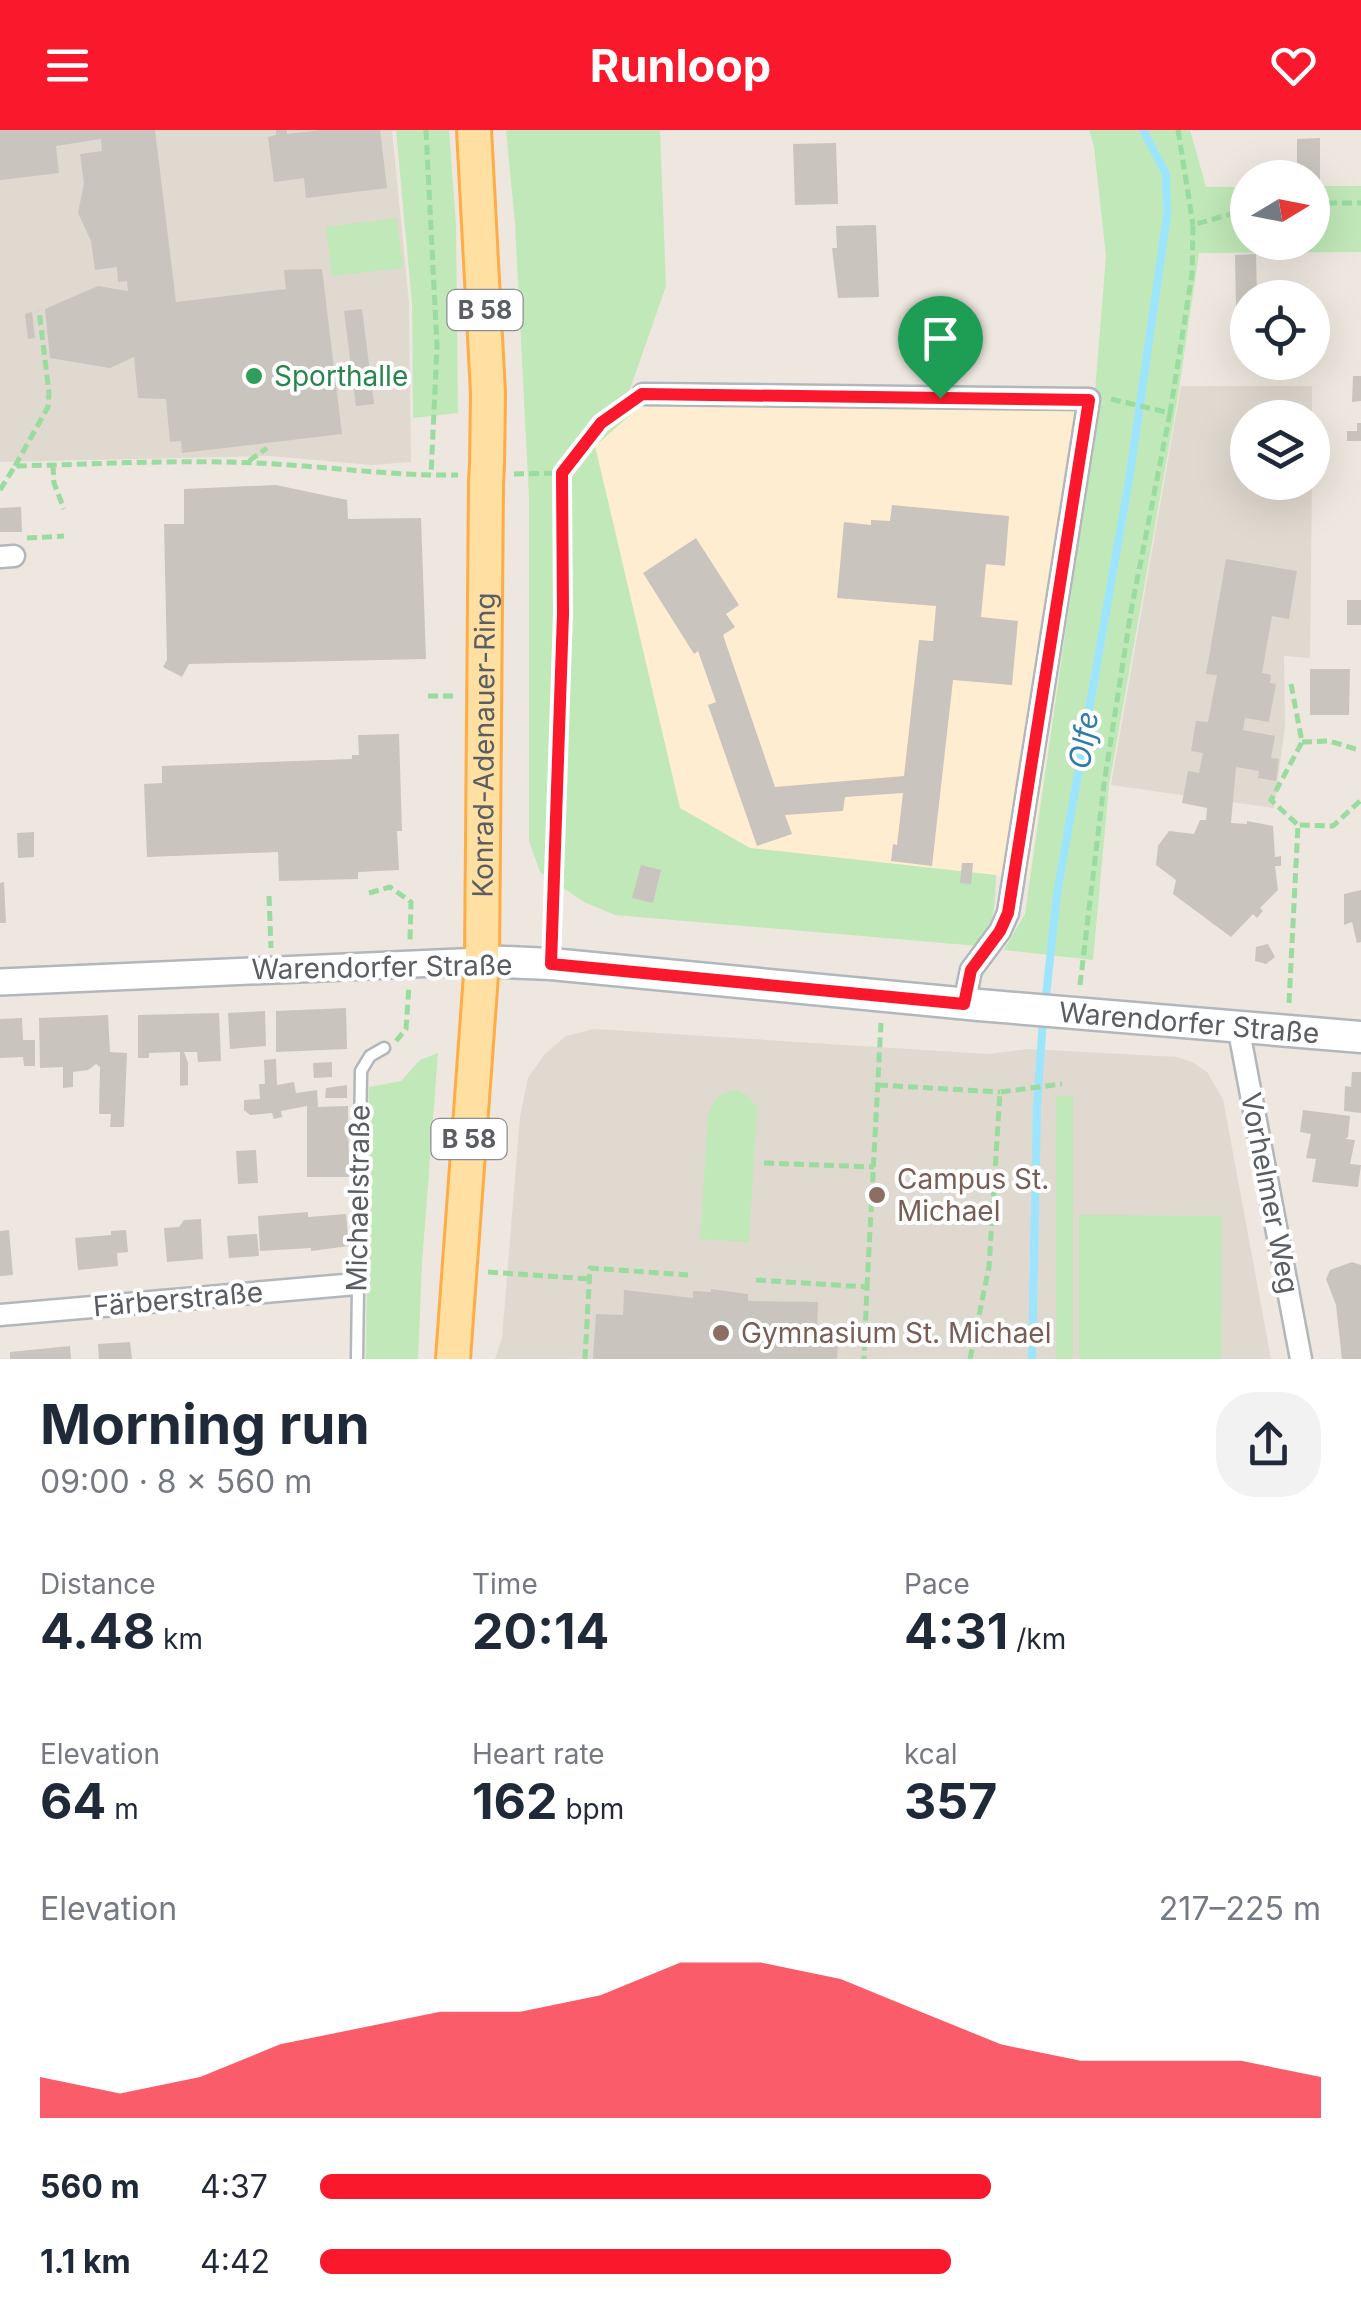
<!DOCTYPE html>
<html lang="en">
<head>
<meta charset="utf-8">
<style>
  :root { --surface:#fff; --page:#f2f2f3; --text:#1f2937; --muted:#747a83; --accent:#fa182c }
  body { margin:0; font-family:Inter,sans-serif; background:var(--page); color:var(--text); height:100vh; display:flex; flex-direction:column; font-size:38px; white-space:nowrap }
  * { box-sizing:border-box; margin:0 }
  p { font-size:32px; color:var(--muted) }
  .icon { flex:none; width:55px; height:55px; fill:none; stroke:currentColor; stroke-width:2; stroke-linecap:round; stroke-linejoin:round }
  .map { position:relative; height:1229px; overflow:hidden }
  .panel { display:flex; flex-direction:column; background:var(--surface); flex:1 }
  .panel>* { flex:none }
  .needle { width:65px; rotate:80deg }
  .buttons { position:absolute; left:1230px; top:30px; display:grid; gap:20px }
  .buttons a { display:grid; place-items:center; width:100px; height:100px; border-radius:50%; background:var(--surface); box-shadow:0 10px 40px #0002; font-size:50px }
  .pin { position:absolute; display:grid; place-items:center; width:85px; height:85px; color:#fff; margin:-102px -42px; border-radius:50% 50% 50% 0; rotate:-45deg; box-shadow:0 0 10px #0007 }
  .pin .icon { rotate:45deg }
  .round { display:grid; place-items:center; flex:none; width:105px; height:105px; border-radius:40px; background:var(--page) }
  .summary { display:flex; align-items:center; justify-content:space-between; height:170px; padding:0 40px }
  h1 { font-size:55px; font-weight:700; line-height:75px }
  .metrics { display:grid; grid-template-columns:repeat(3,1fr); gap:15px; height:170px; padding:10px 40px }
  .metrics div { display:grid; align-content:center }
  .metrics b { font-size:50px; font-weight:700 }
  .metrics small { font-size:28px; font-weight:400 }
  .metrics p { font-size:28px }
  .chart { height:280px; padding:20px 40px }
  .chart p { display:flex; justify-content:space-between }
  .chart svg { width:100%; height:180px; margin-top:10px; fill:var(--accent); opacity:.7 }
  ul { padding:0 40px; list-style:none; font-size:32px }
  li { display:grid; grid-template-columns:160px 120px 1fr; align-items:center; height:75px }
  li i { height:25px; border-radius:12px; background:var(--accent) }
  header { display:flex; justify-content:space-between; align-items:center; height:130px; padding:0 40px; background:var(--accent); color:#fff; font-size:45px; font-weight:700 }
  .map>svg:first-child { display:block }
</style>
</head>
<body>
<header><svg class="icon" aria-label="menu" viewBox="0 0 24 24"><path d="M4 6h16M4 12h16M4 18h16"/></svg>Runloop<svg class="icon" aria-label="heart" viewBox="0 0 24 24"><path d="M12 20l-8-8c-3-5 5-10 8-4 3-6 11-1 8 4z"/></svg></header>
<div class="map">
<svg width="1361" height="1229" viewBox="0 0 1361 1229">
  <rect width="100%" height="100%" fill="#ede7df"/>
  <path fill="#ffedd2" d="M 644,273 L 1098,276 L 1028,749 L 750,718 L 680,678 L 595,315 Z"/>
  <path fill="#dfd9cf" d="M 0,0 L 392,0 L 409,173 L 411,332 L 372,335 L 269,326 L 0,332 Z
    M 1181,256 L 1312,256 L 1312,287 L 1248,288 L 1248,352 L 1312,353 L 1310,528 L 1284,526 L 1285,597 L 1274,678 L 1111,655 Z
    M 594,899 L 988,924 L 1029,919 L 1177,927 L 1194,933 L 1207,942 L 1223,969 L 1271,1229 L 495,1229 L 502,1208 L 520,987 L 528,948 L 545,924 L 566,906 Z"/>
  <path fill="#c0e8b8" d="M 396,0 L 449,0 L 456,95 L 458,283 L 413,288 L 412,173 Z
    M 506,0 L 660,0 L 666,156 L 630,259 L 644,273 L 595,316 L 680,678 L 750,718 L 996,745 C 995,772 995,794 979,816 L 615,785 L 584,772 L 540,742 L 529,711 L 529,368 L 515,93 Z
    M 1089,0 L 1190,0 L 1206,57 L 1247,57 L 1248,112 L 1312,112 L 1313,56 L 1361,56 L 1361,122 L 1199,123 L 1178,266 L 1109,655 L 1093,830 L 1004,820 L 1025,784 L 1098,276 L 1095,261 L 1106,126 L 1094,17 Z
    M 397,88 L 403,138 L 332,146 L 326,97 Z
    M 438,923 L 422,1133 L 418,1229 L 366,1229 L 369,957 L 401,951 L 420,930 Z
    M 736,960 L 749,966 L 757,978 L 749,1112 L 700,1109 L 708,987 C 713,970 718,963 736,960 Z
    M 1056,966 L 1073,966 L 1073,1229 L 1056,1229 Z
    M 1079,1085 L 1222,1086 L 1221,1229 L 1079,1229 Z"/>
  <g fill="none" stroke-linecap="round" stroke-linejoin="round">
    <path stroke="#9de5ff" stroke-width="8" d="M 1045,875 L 1057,764 L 1130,344 L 1167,85 L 1166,44 L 1143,0
      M 1032,1229 L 1037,977 L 1043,889"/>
  </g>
  <path fill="#cac4be" d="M 0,0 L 155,0 L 176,172 L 286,159 L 284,140 L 322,139 L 342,304 L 182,323 L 181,311 L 170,312 L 166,269 L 138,268 L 134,227 L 110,238 L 50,228 L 45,179 L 98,156 L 128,161 L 127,151 L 118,152 L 117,137 L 95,140 L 91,111 L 78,83 L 84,53 L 80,24 L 102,21 L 101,9 L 56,16 L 59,43 L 0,50 Z
    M 276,0 L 287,0 L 287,4 L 320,0 L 380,0 L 387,58 L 306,68 L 304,48 L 274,52 L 268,7 L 276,5 Z
    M 1320,8 L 1320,54 L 1312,54 L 1312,48 L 1297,48 L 1297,9 Z
    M 836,13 L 838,74 L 795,75 L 793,14 Z
    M 876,95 L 879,167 L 838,168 L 832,118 L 837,118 L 836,96 Z
    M 1256,124 L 1257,168 L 1248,168 L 1248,178 L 1236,178 L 1235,125 Z
    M 362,179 L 374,274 L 356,276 L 344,181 Z
    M 32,182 L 35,208 L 28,209 L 25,184 Z
    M 1353,246 L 1361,246 L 1361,271 L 1352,272 Z
    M 1357,293 L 1361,293 L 1361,311 L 1347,311 L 1347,301 L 1357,301 Z
    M 276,355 L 347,370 L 348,389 L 421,388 L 426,529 L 189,534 L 182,547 L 163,537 L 167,530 L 164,394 L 184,394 L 184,359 Z
    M 892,375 L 1009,386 L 1005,436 L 986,434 L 981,487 L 1018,491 L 1012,555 L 953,550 L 932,736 L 891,731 L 893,714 L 897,715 L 903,663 L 845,667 L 843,681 L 785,685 L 792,704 L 757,716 L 708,575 L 716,572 L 698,521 L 694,524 L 643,443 L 696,408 L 739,475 L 726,484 L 735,497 L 723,505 L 775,657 L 904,646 L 919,510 L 933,511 L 936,476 L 837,468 L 844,392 L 871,395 L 871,390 L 890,391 Z
    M 21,377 L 22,402 L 0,402 L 0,378 Z
    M 1226,429 L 1297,441 L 1289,489 L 1272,486 L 1262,543 L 1271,545 L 1270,553 L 1276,554 L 1269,592 L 1245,588 L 1243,600 L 1275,606 L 1271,628 L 1279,629 L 1276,651 L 1258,648 L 1259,641 L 1236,637 L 1231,693 L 1247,694 L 1247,691 L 1273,696 L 1275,727 L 1281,726 L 1281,736 L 1275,736 L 1278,760 L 1260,778 L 1263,781 L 1257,788 L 1253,784 L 1231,807 L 1173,764 L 1176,750 L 1156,735 L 1158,716 L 1169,701 L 1194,704 L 1200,690 L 1206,690 L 1207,678 L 1182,673 L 1188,641 L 1199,643 L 1203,623 L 1191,621 L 1196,591 L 1208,592 L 1217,545 L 1206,544 Z
    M 1347,470 L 1361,470 L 1361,495 L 1347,495 Z
    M 1310,539 L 1350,539 L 1349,585 L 1310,585 Z
    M 399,604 L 402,701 L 397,701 L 399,740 L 358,742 L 358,749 L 279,751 L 278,722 L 147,727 L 144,654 L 162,653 L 162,636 L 352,629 L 352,625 L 359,625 L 358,605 Z
    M 34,702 L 34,727 L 18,728 L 17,703 Z
    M 962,733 L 973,733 L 971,754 L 960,753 Z
    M 641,735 L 661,740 L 653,773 L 632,768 Z
    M 4,752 L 6,793 L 0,793 L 0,753 Z
    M 1361,760 L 1361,812 L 1357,813 L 1352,792 L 1344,795 L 1344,764 Z
    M 1268,814 L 1275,827 L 1266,834 L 1255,831 L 1256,817 Z
    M 346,878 L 347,919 L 276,922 L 276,881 Z
    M 265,881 L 266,916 L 230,919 L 228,883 Z
    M 219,883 L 221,931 L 198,932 L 197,922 L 184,922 L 188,933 L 188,955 L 180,956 L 180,922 L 149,923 L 149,928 L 138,928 L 138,885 Z
    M 108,885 L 110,922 L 127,923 L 124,997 L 110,997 L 111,984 L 99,984 L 100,937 L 96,934 L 88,940 L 73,942 L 73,957 L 63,958 L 63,937 L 40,938 L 39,888 Z
    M 22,888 L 23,910 L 35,910 L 35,936 L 24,936 L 23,927 L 0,928 L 0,889 Z
    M 276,929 L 277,955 L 294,952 L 296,963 L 317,960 L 318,977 L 348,976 L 349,1047 L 307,1047 L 307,976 L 281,981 L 282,987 L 274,989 L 272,983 L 250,985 L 244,980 L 244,970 L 260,969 L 259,954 L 265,954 L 264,930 Z
    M 332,932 L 332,947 L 314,948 L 313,933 Z
    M 1352,942 L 1361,942 L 1361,983 L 1344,981 L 1345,956 L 1351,957 Z
    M 347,955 L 347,968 L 325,968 L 326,958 Z
    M 1303,980 L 1350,986 L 1348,1007 L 1345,1009 L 1355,1010 L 1350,1034 L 1361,1035 L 1358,1057 L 1312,1052 L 1316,1029 L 1306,1028 L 1311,1004 L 1300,1002 Z
    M 256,1020 L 258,1053 L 238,1054 L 236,1021 Z
    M 308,1082 L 308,1087 L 346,1084 L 349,1116 L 311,1121 L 311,1118 L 260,1121 L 258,1086 Z
    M 201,1089 L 203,1129 L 167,1132 L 164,1098 L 179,1097 L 184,1090 Z
    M 9,1100 L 13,1145 L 0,1146 L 0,1101 Z
    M 126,1100 L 128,1122 L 117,1123 L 118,1136 L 78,1140 L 75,1108 L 111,1105 L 111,1101 Z
    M 257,1104 L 259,1126 L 229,1128 L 227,1106 Z
    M 1352,1132 L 1361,1135 L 1361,1229 L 1342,1229 L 1336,1175 L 1326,1149 L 1330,1140 Z
    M 711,1159 L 748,1164 L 748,1171 L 818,1172 L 817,1201 L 839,1203 L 837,1229 L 593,1229 L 596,1184 L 623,1185 L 624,1160 L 693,1168 L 693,1161 L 711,1162 Z
    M 130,1212 L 132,1229 L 99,1229 L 98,1214 Z
    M 70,1216 L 71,1229 L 10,1229 L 10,1222 Z"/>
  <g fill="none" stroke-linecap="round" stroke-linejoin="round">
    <defs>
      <path id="service" d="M 357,1229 L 361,941 L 370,926 L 384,918"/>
      <path id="minor" d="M 643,264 L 1089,269 L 1008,783 L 1000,801 L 971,840 L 964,874
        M 0,427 L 14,426
        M 1238,896 L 1301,1229
        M 0,1185 L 356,1154"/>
      <path id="tertiary" d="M 0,852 L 482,831"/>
      <g id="secondary">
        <path id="s1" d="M 482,831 L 551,834 L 979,875 L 1361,907"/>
      </g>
      <g id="primary">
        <path d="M 474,0 L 488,263 L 487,335"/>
        <path id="s2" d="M 453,1229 L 482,831 L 486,353"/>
      </g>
    </defs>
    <use href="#service" stroke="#b2b7bc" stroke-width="15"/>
    <use href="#minor" stroke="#b2b7bc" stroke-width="25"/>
    <use href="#tertiary" stroke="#b2b7bc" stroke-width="30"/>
    <use href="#secondary" stroke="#b1b7bc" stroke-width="35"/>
    <use href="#primary" stroke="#ffac46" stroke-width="38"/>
    <path stroke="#9adba0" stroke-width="5" stroke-dasharray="10 5" stroke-linecap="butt" d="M 426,0 L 437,216 L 431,345
      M 1178,0 L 1193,95
      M 1312,73 L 1361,73
      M 1111,269 L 1170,283 L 1192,144 L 1193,95 L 1248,79
      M 249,331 L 267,318
      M 53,335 L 54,353 L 64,379
      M 15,336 L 48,277 L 49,263 L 39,180
      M 514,344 L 562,343
      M 0,360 L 15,336 C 107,334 198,328 290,335 C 347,339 401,346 458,345
      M 27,408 L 64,406
      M 1291,554 L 1302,612 L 1271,670 L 1298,695
      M 428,566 L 455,566
      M 1302,612 L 1329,611 L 1359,620
      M 369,763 L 390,757 L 411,772 L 410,811
      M 269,766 L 271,818
      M 551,811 L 563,483 L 562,343 L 601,293 L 628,274
      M 1080,855 L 1104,654 L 1131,481 L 1170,283
      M 1289,873 L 1298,695 L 1333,696 L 1361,670
      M 396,911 L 406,899 L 409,856
      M 878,955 L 1000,962
      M 764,1033 L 874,1037
      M 488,1142 L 590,1149
      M 756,1150 L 867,1157 L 864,1229
      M 867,1157 L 881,893
      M 585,1229 L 590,1138 L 688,1145
      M 970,1229 L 989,1137 L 1000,962 L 1062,954"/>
    <use href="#service" stroke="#fff" stroke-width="10"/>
    <use href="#minor" stroke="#fff" stroke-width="20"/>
    <use href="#tertiary" stroke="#fff" stroke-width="25"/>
    <use href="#secondary" stroke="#fff" stroke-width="30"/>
    <use href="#primary" stroke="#ffe0a2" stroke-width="32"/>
    <defs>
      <path id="primary-bridge" d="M 486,353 L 487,335"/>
    </defs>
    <use href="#primary-bridge" stroke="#ffac46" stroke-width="38" stroke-linecap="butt"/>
    <use href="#primary-bridge" stroke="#ffe0a2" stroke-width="32"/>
  </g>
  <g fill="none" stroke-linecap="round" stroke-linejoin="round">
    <defs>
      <path id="route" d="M 642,264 L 1089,270 L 1008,783 L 1000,801 L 971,840 L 964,874 L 551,834 L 563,484 L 562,343 L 601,293 Z"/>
    </defs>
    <use href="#route" stroke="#fff" stroke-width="20"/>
    <use href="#route" stroke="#fa182c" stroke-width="12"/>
  </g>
  <circle fill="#2e9e5b" stroke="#fff" stroke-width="4" cx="254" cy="246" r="10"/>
  <g fill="#8d6e63" stroke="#fff" stroke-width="4">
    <circle cx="877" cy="1065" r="10"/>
    <circle cx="721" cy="1203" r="10"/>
  </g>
  <g text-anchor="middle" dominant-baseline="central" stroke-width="8" stroke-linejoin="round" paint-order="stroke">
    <g fill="#fff" stroke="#8a8e91" stroke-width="2.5">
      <rect x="447.5" y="160" width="75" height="40" rx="8"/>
      <rect x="431.5" y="989" width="75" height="40" rx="8"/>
    </g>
    <g font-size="25" font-weight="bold" fill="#585e62">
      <text x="485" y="180">B 58</text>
      <text x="469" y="1009">B 58</text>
    </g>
    <g font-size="28" fill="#27864d" stroke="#fff" text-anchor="start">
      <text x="274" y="246">Sporthalle</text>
    </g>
    <g font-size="28" fill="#585e62" stroke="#fff">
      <text stroke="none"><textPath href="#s2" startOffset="615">Konrad-Adenauer-Ring</textPath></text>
      <text transform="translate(382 837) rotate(-1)">Warendorfer Straße</text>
      <text stroke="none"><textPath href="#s1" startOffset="710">Warendorfer Straße</textPath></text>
      <text transform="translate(1270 1063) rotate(79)">Vorhelmer Weg</text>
      <text transform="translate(358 1068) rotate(-89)">Michaelstraße</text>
      <text transform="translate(178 1169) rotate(-5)">Färberstraße</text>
    </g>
    <g font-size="28" fill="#785e54" stroke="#fff" text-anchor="start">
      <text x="897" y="1049">Campus St.<tspan x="897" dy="32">Michael</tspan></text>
      <text x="741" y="1203">Gymnasium St. Michael</text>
    </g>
    <g font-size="30" font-style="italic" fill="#2d7da7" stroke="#fff">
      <text transform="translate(1083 610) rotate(-81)">Olfe</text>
    </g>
  </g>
</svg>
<div class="buttons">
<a><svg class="needle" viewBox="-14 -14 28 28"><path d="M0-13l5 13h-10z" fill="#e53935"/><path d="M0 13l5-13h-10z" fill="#747a83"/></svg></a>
<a><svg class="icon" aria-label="locate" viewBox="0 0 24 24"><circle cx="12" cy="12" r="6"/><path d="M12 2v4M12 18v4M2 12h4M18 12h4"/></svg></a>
<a><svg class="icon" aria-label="layers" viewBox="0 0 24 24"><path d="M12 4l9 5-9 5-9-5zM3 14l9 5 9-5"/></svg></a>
</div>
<div class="pin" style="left:940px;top:268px;background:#1e9e55"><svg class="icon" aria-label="arrive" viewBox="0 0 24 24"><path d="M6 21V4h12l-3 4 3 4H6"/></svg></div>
</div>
<section class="panel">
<div class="summary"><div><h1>Morning run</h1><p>09:00 · 8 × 560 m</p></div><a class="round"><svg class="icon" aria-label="share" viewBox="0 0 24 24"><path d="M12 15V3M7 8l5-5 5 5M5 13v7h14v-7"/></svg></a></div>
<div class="metrics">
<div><p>Distance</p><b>4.48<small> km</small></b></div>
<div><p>Time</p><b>20:14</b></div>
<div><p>Pace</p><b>4:31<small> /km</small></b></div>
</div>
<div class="metrics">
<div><p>Elevation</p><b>64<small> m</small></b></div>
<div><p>Heart rate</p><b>162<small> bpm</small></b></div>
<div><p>kcal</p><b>357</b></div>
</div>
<div class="chart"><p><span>Elevation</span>217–225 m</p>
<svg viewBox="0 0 160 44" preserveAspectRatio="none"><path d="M0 44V34L10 38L20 34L30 26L40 22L50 18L60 18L70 14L80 6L90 6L100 10L110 18L120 26L130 30L140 30L150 30L160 34V44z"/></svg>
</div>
<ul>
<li><b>560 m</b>4:37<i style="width:67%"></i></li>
<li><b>1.1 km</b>4:42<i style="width:63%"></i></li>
</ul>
</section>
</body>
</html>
